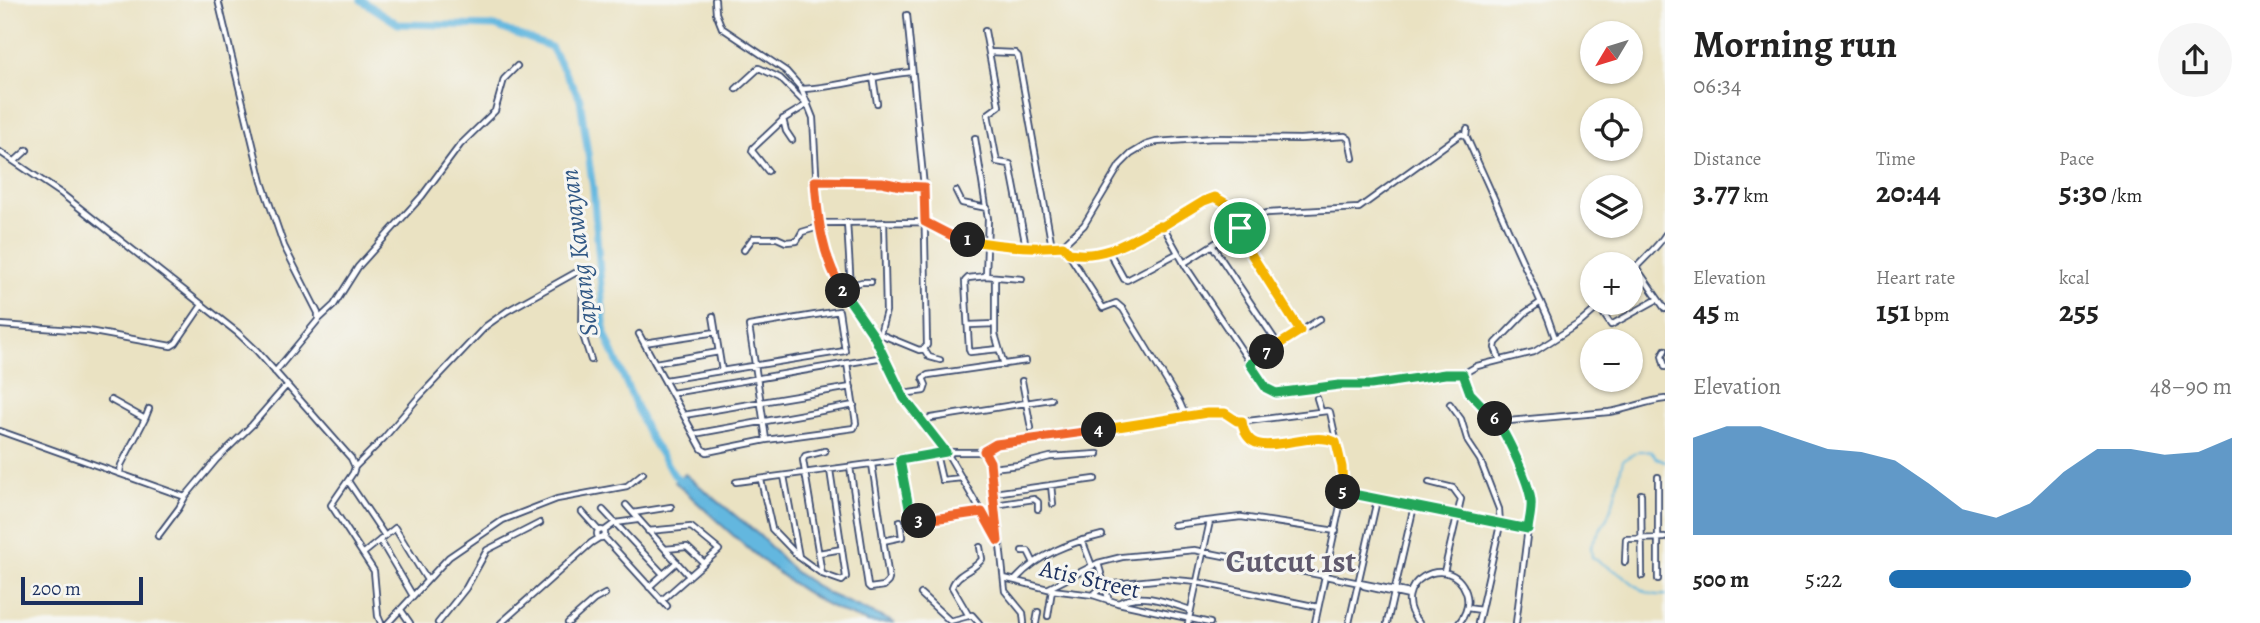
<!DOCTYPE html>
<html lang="en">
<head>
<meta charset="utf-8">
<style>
  :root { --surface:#fff; --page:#f6f6f6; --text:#222; --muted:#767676; --accent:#1f6fb2 }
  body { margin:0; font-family:Alegreya,serif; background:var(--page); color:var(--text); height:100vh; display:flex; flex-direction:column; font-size:26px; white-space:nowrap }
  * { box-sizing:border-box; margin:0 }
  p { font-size:23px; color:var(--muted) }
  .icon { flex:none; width:38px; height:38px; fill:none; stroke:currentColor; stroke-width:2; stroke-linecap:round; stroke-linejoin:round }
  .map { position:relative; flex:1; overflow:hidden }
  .panel { display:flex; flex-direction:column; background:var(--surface); width:595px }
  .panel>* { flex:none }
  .needle { width:46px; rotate:232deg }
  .controls { position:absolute; left:1580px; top:21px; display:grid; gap:14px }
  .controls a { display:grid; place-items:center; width:63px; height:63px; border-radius:50%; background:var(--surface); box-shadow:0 2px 5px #0004; font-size:35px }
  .scale { position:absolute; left:21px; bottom:18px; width:122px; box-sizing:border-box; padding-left:7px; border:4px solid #1b2f5e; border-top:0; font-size:19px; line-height:24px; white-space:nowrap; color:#1b2f5e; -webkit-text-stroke:5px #f6f6f2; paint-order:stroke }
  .pin { position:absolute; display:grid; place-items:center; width:60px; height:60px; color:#fff; margin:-30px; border:4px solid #fff; border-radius:50%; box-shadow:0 2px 7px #0007 }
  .km { position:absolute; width:35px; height:35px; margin:-18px; border-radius:50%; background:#222; color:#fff; font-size:19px; line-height:35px; text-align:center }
  .round { display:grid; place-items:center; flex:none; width:74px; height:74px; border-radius:37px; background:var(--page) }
  .summary { display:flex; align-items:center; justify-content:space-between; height:119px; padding:0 28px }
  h1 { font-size:38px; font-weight:700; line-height:52px }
  .stats { display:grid; grid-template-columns:repeat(3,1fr); gap:10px; height:119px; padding:7px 28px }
  .stats div { display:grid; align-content:center }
  .stats b { font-size:30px; font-weight:700 }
  .stats small { font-size:19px; font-weight:400 }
  .stats p { font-size:19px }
  .chart { height:196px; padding:14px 28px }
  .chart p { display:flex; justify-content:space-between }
  .chart svg { width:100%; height:126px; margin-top:7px; fill:var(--accent); opacity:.7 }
  ul { padding:0 28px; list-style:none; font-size:23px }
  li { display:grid; grid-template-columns:112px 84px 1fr; align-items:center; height:52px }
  li i { height:18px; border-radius:9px; background:var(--accent) }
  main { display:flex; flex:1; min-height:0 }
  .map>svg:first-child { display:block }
</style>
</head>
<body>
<main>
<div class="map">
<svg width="1665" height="623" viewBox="0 0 1665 623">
  <rect width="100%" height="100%" fill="#f6f6f2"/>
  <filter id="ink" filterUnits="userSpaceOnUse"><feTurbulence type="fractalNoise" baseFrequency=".0143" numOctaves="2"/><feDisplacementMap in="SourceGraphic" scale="14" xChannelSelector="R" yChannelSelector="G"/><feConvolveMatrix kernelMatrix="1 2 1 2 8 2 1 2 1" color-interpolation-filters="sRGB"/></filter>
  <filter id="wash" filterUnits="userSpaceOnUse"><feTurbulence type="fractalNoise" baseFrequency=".00686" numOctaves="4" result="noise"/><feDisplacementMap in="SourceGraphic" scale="28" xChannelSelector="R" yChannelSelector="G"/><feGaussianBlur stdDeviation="1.57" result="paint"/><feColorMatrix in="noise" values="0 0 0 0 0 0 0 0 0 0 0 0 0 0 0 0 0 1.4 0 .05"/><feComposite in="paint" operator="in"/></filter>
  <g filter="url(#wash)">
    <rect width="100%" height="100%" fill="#eae2c2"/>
    <path fill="#63b7df" stroke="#3f739e" stroke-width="2" d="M 685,474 L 759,535 L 795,572 L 829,594 L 895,623 C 886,623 875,623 868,622 C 794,599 731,533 675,482 Z"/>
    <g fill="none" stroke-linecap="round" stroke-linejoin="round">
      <path stroke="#63b7df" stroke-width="2" d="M 1665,462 L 1656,458 L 1650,451 L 1639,451 L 1623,460 L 1613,503 L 1607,518 L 1591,545 L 1592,557 C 1601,564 1611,568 1621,574 C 1636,585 1645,597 1665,595"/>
      <path stroke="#63b7df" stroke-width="7" d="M 361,0 L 398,24 L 495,26 L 551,47 L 580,99 L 593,188 L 605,334 L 649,436 L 674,475 L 685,485"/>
    </g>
  </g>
  <g filter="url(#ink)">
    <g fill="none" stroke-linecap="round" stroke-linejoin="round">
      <defs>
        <path id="street" d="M 218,0 L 262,182 L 284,246 L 318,313 L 318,320 L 275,372
          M 715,0 L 716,13 L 722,28 L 786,71 L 801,88 L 813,118 L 819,227 L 833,274 L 874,336 L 904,398 L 950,458 L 998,541
          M 907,15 L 924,187
          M 985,31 L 999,106 L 988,114 L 997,162 L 1010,164 L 1026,247
          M 989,52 L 1015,53 L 1018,56 L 1052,247
          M 873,77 L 877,103
          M 736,89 L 759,68 L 780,78 L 806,104
          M 801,89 C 839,88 874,75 912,72
          M 783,119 L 786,131 L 792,140
          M 1467,129 L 1466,136 L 1548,318 L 1555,338
          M 975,138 L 988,219 L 986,276 L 1022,279
          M 0,152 L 62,194 L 238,333 L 257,351 L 351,458 L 355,467 L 353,473 L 331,505 L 374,571 L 378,616 L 381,623
          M 15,161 L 27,150
          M 768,171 L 752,151 L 753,148 L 785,118 L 808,104
          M 815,181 L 882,182 L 901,186 L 924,187 L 927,345 L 924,349 L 919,350 L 880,334 L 874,336
          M 956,191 L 962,203 L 987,208
          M 847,222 L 852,305
          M 818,223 L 924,222 L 958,238 L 996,245 L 1026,247 L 1063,245 L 1084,225 L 1120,165 L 1131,154 L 1146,145 L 1156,142 L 1214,138 L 1300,139 L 1345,136 L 1349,139 L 1353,158
          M 1163,226 L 1215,197 L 1227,204 L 1240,227
          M 1235,230 L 1300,331
          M 1063,245 L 1103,308 L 1116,303 L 1123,309 L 1180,403 L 1186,417
          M 1212,245 L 1278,344
          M 744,250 L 753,238 L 777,238 L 786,242 L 797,241 L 802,232 L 819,227
          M 1108,250 L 1124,279 L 1127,280 L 1178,253
          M 1069,253 C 1104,259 1127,242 1158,226 L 1163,226 L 1186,267 L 1269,391 L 1276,393 L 1339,385 L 1371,385 L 1445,374 L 1463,374
          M 1184,263 L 1258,216 L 1267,213 L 1359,208 L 1458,136 L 1462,134 L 1466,136
          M 1636,267 L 1665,309
          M 1631,273 C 1641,261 1658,247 1665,235
          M 986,276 L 968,278 L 965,281 L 969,349 L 970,352 L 999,349
          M 995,278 L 995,334 L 1004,365
          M 851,285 L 862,282 L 871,282
          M 1599,307 L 1611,325 L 1658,299
          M 713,316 L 722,371
          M 319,319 L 334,305 L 358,267 L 422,196 L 460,145 L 495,111 L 504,79 L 517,66
          M 0,325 L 88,331 L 171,346 L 176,343 L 202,305
          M 969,325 L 995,324
          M 639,334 L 702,449 L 707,452 L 766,440 L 854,428 L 856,423 L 847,363
          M 880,334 L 886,311 L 884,222
          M 644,343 L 716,332
          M 924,349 L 929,357 L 940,360
          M 1665,350 L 1662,356 L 1665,367
          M 1500,360 L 1495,348 L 1496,343 L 1525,313 L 1541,302
          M 655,363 L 719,352
          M 1249,364 L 1320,319
          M 665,380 L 845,351 L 839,311 L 749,326 C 755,364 761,402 766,440
          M 1022,381 L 1031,428
          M 672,393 L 884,357
          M 902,394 L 924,391 L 926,385 L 923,378 L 928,375 L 1026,361
          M 1317,398 L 1321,411
          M 111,400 L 145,419 L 121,465 L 120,473
          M 1450,404 L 1461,419 L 1468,442 L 1480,460 L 1499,509 L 1500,525 L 1478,623
          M 684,415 L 851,387
          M 145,419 L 149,409
          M 1243,421 C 1244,433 1250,443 1262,446 C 1287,446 1311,431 1335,442
          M 1497,422 L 1609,412 C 1629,409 1646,401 1665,399
          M 924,423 L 931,418 L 1051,399
          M 0,431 L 185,497 L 216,460 L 252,425 L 286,386
          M 694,434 L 854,405
          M 825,451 L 805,456 L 803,460 L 822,574 L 842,581 L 846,577 L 830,470
          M 984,451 L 991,462 L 1005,591 L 1023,613 L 1024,623
          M 936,454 L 942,480 L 962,478
          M 900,460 L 909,513 L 914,521 L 982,512
          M 355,467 L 384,438 L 418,398 L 486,326 L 507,311 L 575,273 L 583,272 L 582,332 L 591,360
          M 850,467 L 868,586 L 870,588 L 884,586 L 888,582 L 889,579 L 872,464
          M 991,468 L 1019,465 L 1050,457 L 1098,454
          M 784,476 L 799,557
          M 761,480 L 772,529 L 799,557 L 821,573
          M 348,481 L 385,536
          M 736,482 L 900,460 L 946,452 L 981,452 L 991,445 L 1001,443 L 1207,413 L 1225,413 L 1240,422 L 1327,411 L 1330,412 L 1342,467 L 1343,492 L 1315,623
          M 1429,482 L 1453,488 L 1461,499 L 1444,572
          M 1051,485 L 1053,504
          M 1343,492 L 1528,529
          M 994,493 L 1095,479
          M 1641,494 L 1642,576
          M 626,505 L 689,576
          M 995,505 L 1034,499 L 1038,502 L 1038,509
          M 603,510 L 663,574
          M 582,512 L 599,531
          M 633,513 L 671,507
          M 1174,525 L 1241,517 L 1336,531
          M597 534a4 4 0 1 1 8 0a4 4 0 1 1-8 0Z
          M 604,531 L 615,523 L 637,520
          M 648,531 L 691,527 L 719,550 L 661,601
          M 158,536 L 179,508 L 185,497
          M 604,537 L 667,606
          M 380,540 L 413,596
          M 1082,540 L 1092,566
          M 883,541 L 902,537 L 900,521
          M 665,549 L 687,547 L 704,563
          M 1022,551 L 1028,551 L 1034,563
          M 364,553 L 395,528 L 427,580
          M 819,553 L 842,549
          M 1625,562 L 1626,539 L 1665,538
          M 1098,563 L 1109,601
          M 1004,578 L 1052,590 L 1093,595 L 1118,603 L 1210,623
          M 1016,579 C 1039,554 1069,543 1102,535
          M 1658,579 L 1658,477
          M 1360,583 L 1364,586 L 1409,596
          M 649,587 L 677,562
          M 1049,588 L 1098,563 L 1122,557 L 1194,550 L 1410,593
          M 921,594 L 950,621 L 972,615 L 979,623
          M 1093,595 L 1104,585 L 1164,579 L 1197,582 L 1318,607
          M 1118,603 C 1142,591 1167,602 1190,610
          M 1467,608 L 1481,610
          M 401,610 L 410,623
          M 969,616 L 952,587 C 957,572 974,571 982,559 L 980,547
          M 1048,616 L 1052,590
          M 388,623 L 449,557 L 503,520 L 557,499 L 627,486 L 643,473
          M 438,623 L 466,588 L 487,550 L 540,523
          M 501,623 L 591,543 L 599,538
          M 568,623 L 594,600 L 605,594
          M 1036,623 L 1038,612
          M 1188,623 L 1210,521
          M 1349,623 L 1377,500
          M 1387,623 L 1414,506
          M 1419,623 C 1384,585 1450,548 1466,592 C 1470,604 1466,614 1459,623
          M 1516,623 L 1531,504 C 1528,482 1511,440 1498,422 C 1483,403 1470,399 1463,374 L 1477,366 L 1534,352 L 1581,322 L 1603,303"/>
      </defs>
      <use href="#street" stroke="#3a4a6d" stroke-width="8"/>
      <use href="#street" stroke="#fff" stroke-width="4.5"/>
    </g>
  </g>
  <g fill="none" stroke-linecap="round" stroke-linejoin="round" filter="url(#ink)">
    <defs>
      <path id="split-1" d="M 968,240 C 999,246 1030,249 1063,246 L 1069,253 C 1104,259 1128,242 1158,226 L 1163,226 L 1204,201 L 1215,197 L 1227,204 L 1240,228"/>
      <path id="split-2" d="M 843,291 C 822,256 818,221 815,181 L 882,182 L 901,186 L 924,187 L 925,222 L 958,239 L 968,240"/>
      <path id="split-3" d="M 843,291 L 874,336 L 904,398 L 946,452 L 900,460 L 911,518 L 914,521 L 919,521"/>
      <path id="split-4" d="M 919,521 L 982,512 L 998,541 L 990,462 L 984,451 L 996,444 L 1099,430"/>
      <path id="split-5" d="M 1099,430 L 1207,413 L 1225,413 L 1237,421 L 1242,421 C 1248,469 1304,427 1336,442 L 1342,467 L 1343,492"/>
      <path id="split-6" d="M 1343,492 L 1528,529 C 1529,520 1532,510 1531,501 C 1529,482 1507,435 1495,419"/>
      <path id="split-7" d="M 1267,352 L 1250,364 L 1266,388 L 1276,393 L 1339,385 L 1371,385 L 1445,374 L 1463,374 L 1470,393 L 1495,419"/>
      <path id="split-8" d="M 1240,228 L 1236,230 L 1300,331 L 1267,352"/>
    </defs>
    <use href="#split-1" stroke="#fff" stroke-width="14"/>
    <use href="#split-2" stroke="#fff" stroke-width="14"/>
    <use href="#split-3" stroke="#fff" stroke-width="14"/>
    <use href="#split-4" stroke="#fff" stroke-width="14"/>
    <use href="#split-5" stroke="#fff" stroke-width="14"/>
    <use href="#split-6" stroke="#fff" stroke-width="14"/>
    <use href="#split-7" stroke="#fff" stroke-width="14"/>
    <use href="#split-8" stroke="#fff" stroke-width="14"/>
    <use href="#split-1" stroke="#f5b400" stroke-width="9"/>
    <use href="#split-2" stroke="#f0652b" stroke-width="9"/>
    <use href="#split-3" stroke="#22a559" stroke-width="9"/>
    <use href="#split-4" stroke="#f0652b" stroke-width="9"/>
    <use href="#split-5" stroke="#f5b400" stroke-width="9"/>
    <use href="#split-6" stroke="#22a559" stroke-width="9"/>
    <use href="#split-7" stroke="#22a559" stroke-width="9"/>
    <use href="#split-8" stroke="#f5b400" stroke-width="9"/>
  </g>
  <g text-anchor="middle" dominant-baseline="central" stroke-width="6" stroke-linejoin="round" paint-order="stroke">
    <g font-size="24" fill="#1b2f5e" stroke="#f6f6f2">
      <text transform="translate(1090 579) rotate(13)">Atis Street</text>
    </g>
    <g font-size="26" font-style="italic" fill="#315885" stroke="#f6f6f2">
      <text transform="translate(579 253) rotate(-97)">Sapang Kawayan</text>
    </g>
    <g font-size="32" font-weight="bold" fill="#605a6d" stroke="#f6f6f2">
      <text x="1291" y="561">Cutcut 1st</text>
    </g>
  </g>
</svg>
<div class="controls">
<a><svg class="needle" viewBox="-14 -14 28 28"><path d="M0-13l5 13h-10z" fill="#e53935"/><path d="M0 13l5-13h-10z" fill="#767676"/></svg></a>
<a><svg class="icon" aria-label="locate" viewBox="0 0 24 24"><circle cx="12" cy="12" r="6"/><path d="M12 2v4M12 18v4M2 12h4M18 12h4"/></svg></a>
<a><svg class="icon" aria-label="layers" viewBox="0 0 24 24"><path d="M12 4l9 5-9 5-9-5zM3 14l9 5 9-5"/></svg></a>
<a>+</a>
<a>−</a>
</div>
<div class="scale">200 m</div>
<div class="pin" style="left:1240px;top:228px;background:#1e9e55"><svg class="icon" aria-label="arrive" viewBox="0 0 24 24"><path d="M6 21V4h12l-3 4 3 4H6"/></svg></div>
<b class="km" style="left:968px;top:240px">1</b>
<b class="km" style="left:843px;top:291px">2</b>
<b class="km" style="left:919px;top:521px">3</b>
<b class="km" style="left:1099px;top:430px">4</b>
<b class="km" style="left:1343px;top:492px">5</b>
<b class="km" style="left:1495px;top:419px">6</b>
<b class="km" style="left:1267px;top:352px">7</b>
</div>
<section class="panel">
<div class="summary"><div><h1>Morning run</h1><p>06:34</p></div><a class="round"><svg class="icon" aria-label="share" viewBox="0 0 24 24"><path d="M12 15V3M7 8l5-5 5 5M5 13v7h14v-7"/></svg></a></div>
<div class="stats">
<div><p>Distance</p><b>3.77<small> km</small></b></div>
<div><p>Time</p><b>20:44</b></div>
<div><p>Pace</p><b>5:30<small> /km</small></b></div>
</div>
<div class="stats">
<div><p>Elevation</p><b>45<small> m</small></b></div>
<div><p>Heart rate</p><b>151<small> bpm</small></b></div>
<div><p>kcal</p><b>255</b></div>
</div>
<div class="chart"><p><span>Elevation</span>48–90 m</p>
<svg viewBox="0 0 160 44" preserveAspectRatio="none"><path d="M0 44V10L10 6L20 6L30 10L40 14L50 15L60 18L70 26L80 35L90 38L100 33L110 22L120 14L130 14L140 16L150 15L160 10V44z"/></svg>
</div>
<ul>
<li><b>500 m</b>5:22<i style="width:88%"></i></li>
</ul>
</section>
</main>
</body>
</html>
